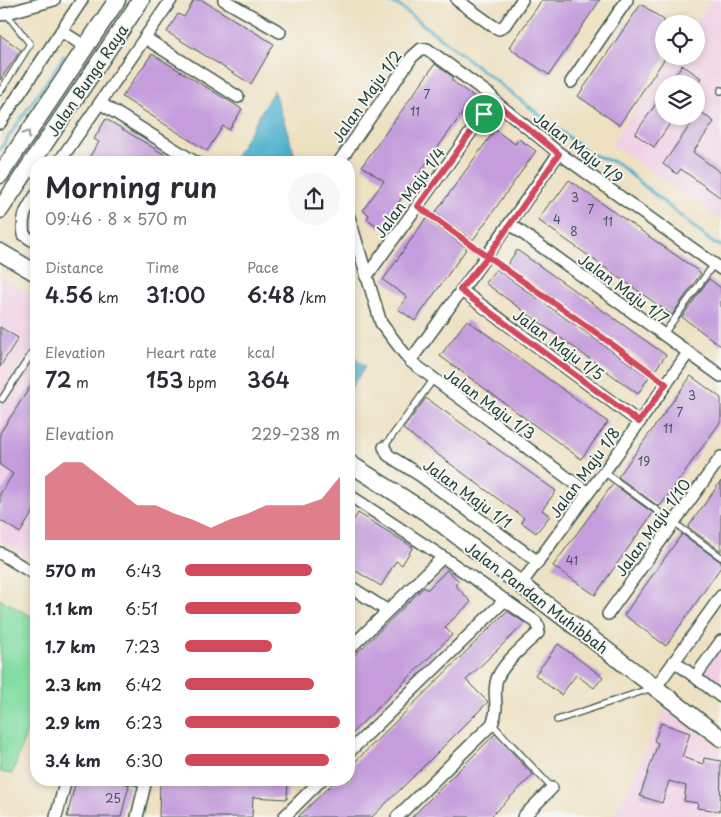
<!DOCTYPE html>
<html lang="en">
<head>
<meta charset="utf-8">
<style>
  :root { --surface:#fff; --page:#f7f7f7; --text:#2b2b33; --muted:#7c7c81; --accent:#d1495b }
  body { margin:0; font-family:"Playpen Sans",sans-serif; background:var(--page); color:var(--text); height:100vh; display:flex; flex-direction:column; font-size:19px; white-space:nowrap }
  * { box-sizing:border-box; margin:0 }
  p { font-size:16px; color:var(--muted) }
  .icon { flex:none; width:28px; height:28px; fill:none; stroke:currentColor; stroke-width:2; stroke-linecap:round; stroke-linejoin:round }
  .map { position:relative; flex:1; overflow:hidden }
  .panel { position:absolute; left:30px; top:156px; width:325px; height:630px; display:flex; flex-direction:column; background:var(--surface); border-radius:20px; box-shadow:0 2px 8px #0003 }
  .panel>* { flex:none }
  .buttons { position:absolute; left:655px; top:15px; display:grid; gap:10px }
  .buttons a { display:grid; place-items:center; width:50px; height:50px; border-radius:50%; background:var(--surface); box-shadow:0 2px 8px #0003; font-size:25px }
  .pin { position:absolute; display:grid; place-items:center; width:42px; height:42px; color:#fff; margin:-21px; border:2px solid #fff; border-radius:50%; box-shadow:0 1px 5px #0007 }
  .round { display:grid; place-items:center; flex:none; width:52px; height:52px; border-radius:26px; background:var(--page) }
  .overview { display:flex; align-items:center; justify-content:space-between; height:85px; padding:0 15px }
  h1 { font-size:28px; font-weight:600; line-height:38px }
  .figures { display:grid; grid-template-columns:repeat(3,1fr); gap:8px; height:85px; padding:5px 15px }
  .figures div { display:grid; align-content:center }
  .figures b { font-size:21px; font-weight:600 }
  .figures small { font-size:14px; font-weight:400 }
  .figures p { font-size:14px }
  .chart { height:140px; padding:10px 15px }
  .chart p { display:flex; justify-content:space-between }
  .chart svg { width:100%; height:90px; margin-top:5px; fill:var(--accent); opacity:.7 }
  ul { padding:0 15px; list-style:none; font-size:16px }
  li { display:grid; grid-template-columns:80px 60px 1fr; align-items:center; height:38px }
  li i { height:12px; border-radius:6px; background:var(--accent) }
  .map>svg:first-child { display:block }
</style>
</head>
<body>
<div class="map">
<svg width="721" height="817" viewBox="0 0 721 817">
  <rect width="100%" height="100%" fill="#f6f6f2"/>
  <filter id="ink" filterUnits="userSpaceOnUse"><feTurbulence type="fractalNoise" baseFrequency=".02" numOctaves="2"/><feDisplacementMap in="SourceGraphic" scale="10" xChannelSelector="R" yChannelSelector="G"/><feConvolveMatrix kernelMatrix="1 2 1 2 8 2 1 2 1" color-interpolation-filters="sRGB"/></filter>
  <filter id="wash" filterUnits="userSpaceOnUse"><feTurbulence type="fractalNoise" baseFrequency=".0096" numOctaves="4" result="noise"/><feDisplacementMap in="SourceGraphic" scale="20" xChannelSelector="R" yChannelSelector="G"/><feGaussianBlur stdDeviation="1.12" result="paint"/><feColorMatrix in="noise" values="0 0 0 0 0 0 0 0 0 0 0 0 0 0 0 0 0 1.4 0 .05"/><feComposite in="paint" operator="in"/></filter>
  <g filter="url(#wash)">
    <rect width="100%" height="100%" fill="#eee1c2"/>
    <path fill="#f1d0e4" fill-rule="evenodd" d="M 712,0 L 721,0 L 721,220 L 611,144 L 672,56 L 696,56 L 695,24 ZM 664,84 L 696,84 L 696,116 L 664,116 Z
      M 0,276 L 36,298 L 36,562 L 0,540 Z
      M 721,648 L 721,689 L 702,674 Z
      M 666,707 L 721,750 L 721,817 L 609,817 L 620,805 Z"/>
    <path fill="#82dda3" stroke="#508d6c" d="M 0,599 L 36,619 L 36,705 L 12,774 L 0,772 Z"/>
    <path fill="#4eb1cd" stroke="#367780" d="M 274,90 L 297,162 L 232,162 Z
      M 349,353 L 365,367 L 349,391 Z"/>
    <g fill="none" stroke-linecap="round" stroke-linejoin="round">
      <path stroke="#4eb1cd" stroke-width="3" d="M 378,0 L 398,5 L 590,154 L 617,163 L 713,243 L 721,246
        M 0,149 L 64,56"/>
    </g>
    <g id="blocks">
      <path fill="#c59cdc" d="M 194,0 L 202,0 L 274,44 L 251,84 L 167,32 L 178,14 L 184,17 Z
        M 542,0 L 600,0 L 549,75 L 509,48 Z
        M 641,4 L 664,20 L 664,60 L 619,125 L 578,96 Z
        M 0,35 L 21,50 L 0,80 Z
        M 152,54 L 242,109 L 229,130 L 223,126 L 207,151 L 122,97 Z
        M 435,64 L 453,77 L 451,80 L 474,97 L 380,228 L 367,219 L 369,215 L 363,210 L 384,181 L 362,166 Z
        M 682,65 L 701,78 L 697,84 L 669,84 Z
        M 664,92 L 664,116 L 675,116 L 654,147 L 635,134 Z
        M 700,111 L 714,122 L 693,152 L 721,173 L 721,198 L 681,169 L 677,174 L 663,164 Z
        M 106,119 L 124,130 L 177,162 L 86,162 L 99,142 L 94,139 Z
        M 495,130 L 515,144 L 519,139 L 536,151 L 473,240 L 435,213 Z
        M 569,180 L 701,273 L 672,315 L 538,220 L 551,201 L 553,202 Z
        M 426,218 L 467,248 L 415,321 L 398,309 L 407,297 L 383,280 Z
        M 517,250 L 666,355 L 655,370 L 507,265 Z
        M 496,269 L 649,377 L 638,394 L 485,283 Z
        M 709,279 L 721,288 L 721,346 L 682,317 Z
        M 467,320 L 608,422 L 581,459 L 440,356 Z
        M 0,327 L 18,338 L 0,367 Z
        M 691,376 L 721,398 L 721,421 L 661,505 L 658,506 L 618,477 Z
        M 36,378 L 36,507 L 20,533 L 0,520 L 0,494 L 13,474 L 0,465 L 0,433 Z
        M 426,398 L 556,491 L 542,510 L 550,516 L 536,533 L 521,522 L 524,518 L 403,429 Z
        M 721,481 L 721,551 L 688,527 Z
        M 613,484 L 653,513 L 595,595 L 553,566 Z
        M 358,513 L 413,547 L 402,565 L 396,561 L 381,586 L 349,567 L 349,528 Z
        M 682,534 L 721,562 L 721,567 L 666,646 L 624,615 Z
        M 447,570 L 459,581 L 455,585 L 471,602 L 445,627 L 452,635 L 349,736 L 349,661 L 424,587 L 427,590 Z
        M 507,611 L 525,623 L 466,680 L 488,702 L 412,778 L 372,817 L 298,817 L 336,780 L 349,780 L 349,768 Z
        M 558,644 L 603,677 L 594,688 L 576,675 L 561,695 L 535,675 Z
        M 661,723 L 690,733 L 682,757 L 703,764 L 704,758 L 721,761 L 720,811 L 697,808 L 698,803 L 684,801 L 686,786 L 669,781 L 662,803 L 640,796 L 658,743 L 654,741 Z
        M 495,734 L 533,775 L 490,817 L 412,817 Z
        M 76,780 L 115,780 L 129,785 L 121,817 L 67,817 Z
        M 160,780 L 288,780 L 287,799 L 253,797 L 252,817 L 159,817 Z"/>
    </g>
  </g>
  <g filter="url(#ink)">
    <use href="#blocks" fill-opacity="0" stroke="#3e5649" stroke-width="1"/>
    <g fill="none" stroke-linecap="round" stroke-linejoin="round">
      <defs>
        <path id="lane" d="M 721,90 L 721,91
          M 0,92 L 30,44 L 6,13
          M 418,206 C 499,268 585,322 666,384
          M 663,335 L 714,264
          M 2,399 L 36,347
          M 384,447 L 433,380
          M 604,472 L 721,557
          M 557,720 L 652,688
          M 492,724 L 552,788
          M 129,780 L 145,784"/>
        <path id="street" d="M 224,0 L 280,32
          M 457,0 L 493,26 L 499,29 L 505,25 L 522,0
          M 0,15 L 54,0
          M 61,31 L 86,47
          M 145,38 L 238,97
          M 571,82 L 627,0
          M 100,103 L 195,162
          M 0,123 L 82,0
          M 59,162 L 171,0
          M 339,162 L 412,57 L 421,49 L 427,49 L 490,95 L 498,104 L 559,153 L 721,269
          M 36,195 C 26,210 21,216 24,235 L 36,243
          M 349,217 L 381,323 L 410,361 L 588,493
          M 510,224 L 721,376
          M 366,277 L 484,114 L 498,104
          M 461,290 L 639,422
          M 410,361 C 460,293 510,224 559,153
          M 384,447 L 388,455 L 421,476 L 538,562
          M 349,495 L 443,557 L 536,622 L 539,627 L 538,633 C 526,644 498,667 496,683 C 493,700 500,706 492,724 L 397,817
          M 0,553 L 36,575
          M 521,584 L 615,457 L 688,353
          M 349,586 L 388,611
          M 608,614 L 721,457
          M 349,649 L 443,557
          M 674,661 L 721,697
          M 695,677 L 721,641
          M 656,687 L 721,596
          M 349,752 L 505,600
          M 56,817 L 66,780
          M 137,817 L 146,780
          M 284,817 L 321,780
          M 523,817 L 552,788"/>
        <path id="secondary" d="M 0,175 L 117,0
          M 0,210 L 141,0
          M 0,252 L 36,273
          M 349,463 L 430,515 L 721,738"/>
      </defs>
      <use href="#lane" stroke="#3e5649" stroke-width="8"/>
      <use href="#street" stroke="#3e5649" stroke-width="14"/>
      <use href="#secondary" stroke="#3e5649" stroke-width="19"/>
      <use href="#lane" stroke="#fff" stroke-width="5.5"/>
      <use href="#street" stroke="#fff" stroke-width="11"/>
      <use href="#secondary" stroke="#fff" stroke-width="16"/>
    </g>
    <defs><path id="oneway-chevron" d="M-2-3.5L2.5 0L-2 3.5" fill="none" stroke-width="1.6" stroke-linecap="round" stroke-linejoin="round" transform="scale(1.25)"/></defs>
    <use stroke="#8f9e9a" href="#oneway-chevron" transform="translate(27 134) rotate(-56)"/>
  </g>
  <g fill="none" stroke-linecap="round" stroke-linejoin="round" filter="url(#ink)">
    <defs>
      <path id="route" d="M 484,114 L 418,206 C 499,267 585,322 666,384 L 639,422 L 460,290 L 488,256 L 559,154 L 498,104 L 484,114"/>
    </defs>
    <use href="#route" stroke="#fff" stroke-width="10"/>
    <use href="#route" stroke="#d1495b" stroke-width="6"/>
  </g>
  <g text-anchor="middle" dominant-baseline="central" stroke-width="4" stroke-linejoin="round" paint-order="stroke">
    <g font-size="12" fill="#48555e">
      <text x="427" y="94">7</text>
      <text x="415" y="111">11</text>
      <text x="575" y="197">3</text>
      <text x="591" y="209">7</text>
      <text x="557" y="219">4</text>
      <text x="608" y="221">11</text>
      <text x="574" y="231">8</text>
      <text x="692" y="395">3</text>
      <text x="680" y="412">7</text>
      <text x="668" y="428">11</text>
      <text x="644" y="461">19</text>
      <text x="572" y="560">41</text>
      <text x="113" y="798">25</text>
    </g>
    <g font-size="15" fill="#1f3d34" stroke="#f6f6f2">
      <text transform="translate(87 80) rotate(-56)">Jalan Bunga Raya</text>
      <text transform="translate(366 96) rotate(-55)">Jalan Maju 1/2</text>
      <text transform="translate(579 147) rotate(37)">Jalan Maju 1/9</text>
      <text transform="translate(409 192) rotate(-54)">Jalan Maju 1/4</text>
      <text transform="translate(624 288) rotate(36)">Jalan Maju 1/7</text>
      <text transform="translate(559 344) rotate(36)">Jalan Maju 1/5</text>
      <text transform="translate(490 403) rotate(36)">Jalan Maju 1/3</text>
      <text transform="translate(584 472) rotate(-54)">Jalan Maju 1/8</text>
      <text transform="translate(468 493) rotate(36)">Jalan Maju 1/1</text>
      <text transform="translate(652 527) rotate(-54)">Jalan Maju 1/10</text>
      <text transform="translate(537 597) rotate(37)">Jalan Pandan Muhibbah</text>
    </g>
  </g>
</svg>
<div class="buttons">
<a><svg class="icon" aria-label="locate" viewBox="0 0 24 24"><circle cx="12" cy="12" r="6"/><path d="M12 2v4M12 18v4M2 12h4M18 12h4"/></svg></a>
<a><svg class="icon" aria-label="layers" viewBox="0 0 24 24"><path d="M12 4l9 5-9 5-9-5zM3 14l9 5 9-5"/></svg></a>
</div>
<div class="pin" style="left:484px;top:114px;background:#1e9e55"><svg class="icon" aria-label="arrive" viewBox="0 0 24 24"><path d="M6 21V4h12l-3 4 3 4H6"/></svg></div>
<section class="panel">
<div class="overview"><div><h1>Morning run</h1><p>09:46 · 8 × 570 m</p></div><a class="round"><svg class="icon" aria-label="share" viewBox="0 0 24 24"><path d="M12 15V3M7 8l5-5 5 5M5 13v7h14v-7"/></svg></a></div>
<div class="figures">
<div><p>Distance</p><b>4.56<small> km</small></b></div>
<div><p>Time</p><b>31:00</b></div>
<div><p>Pace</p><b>6:48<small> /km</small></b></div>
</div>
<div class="figures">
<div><p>Elevation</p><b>72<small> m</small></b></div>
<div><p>Heart rate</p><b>153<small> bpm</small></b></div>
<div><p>kcal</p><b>364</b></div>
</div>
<div class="chart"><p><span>Elevation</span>229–238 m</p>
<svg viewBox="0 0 160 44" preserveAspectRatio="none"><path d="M0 44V13L10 6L20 6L30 13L40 20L50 27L60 27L70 31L80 34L90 38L100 34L110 31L120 27L130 27L140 27L150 24L160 13V44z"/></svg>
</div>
<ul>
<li><b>570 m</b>6:43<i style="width:82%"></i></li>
<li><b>1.1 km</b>6:51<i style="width:75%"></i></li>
<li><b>1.7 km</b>7:23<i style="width:56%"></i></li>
<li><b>2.3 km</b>6:42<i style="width:83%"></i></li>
<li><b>2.9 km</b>6:23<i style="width:100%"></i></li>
<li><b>3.4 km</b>6:30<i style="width:93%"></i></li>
</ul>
</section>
</div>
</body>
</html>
